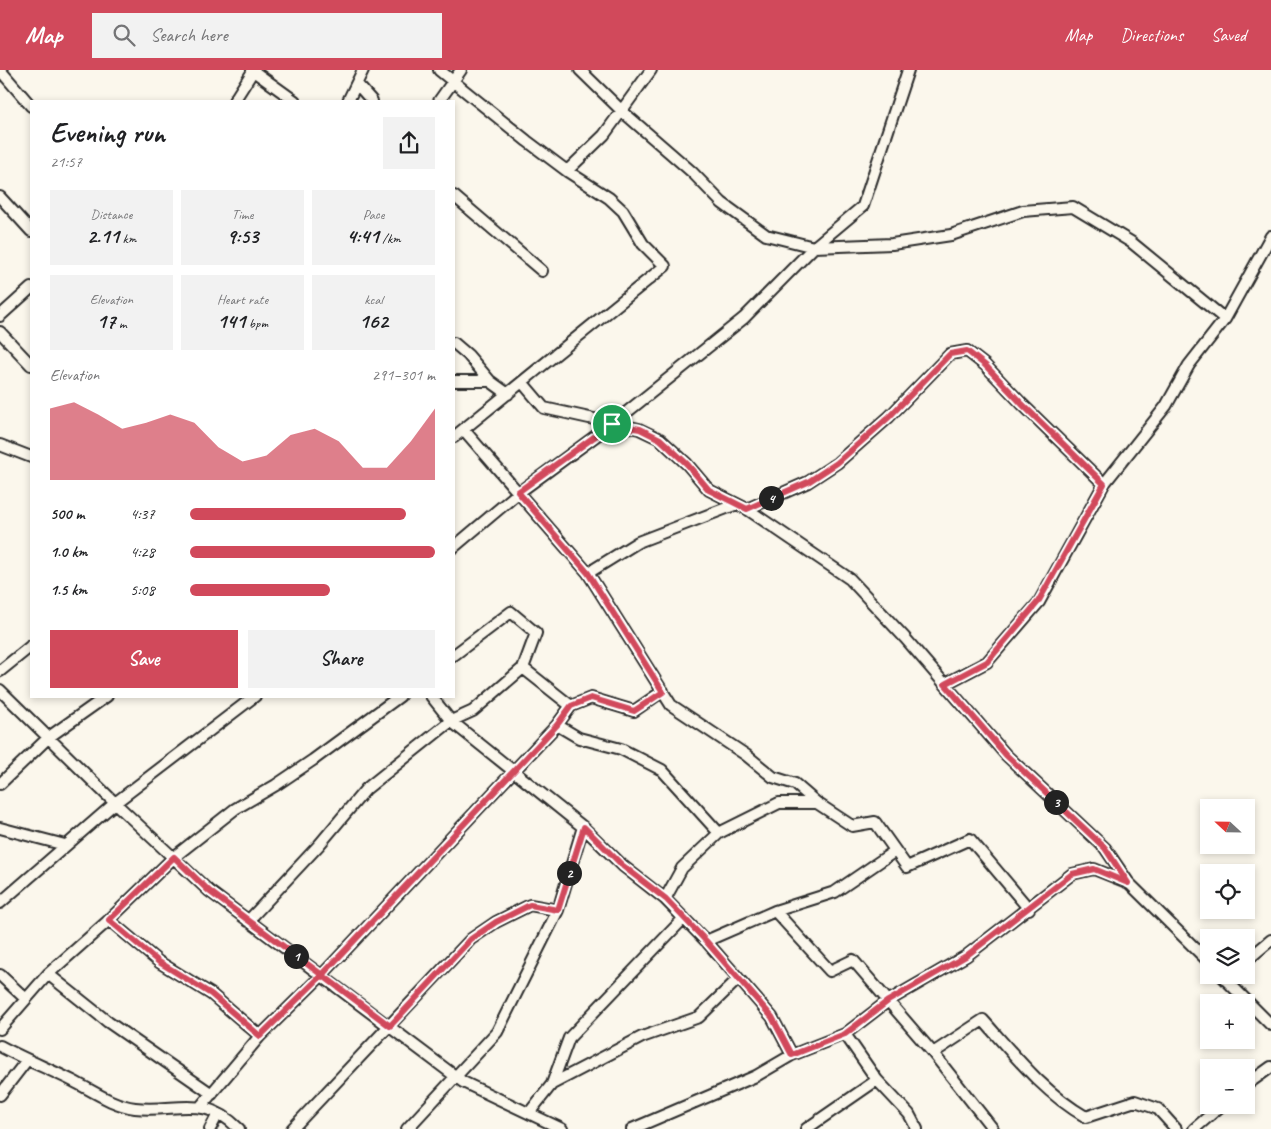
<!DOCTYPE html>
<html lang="en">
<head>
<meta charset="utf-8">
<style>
  :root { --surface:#fff; --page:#f2f2f2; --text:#202124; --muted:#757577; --accent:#d1495b }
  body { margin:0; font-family:Caveat,sans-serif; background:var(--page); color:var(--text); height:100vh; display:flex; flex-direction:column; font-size:19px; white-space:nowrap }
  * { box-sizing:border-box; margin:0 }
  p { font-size:16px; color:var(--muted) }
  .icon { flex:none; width:28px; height:28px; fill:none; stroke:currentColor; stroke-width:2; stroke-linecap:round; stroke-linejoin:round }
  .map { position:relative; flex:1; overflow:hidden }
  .panel { position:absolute; left:30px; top:30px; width:425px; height:598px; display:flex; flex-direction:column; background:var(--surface); border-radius:0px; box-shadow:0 2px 8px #0003 }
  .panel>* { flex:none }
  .needle { width:32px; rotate:292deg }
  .tools { position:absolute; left:1200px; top:729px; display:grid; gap:10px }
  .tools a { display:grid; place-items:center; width:55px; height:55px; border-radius:0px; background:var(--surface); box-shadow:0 2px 8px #0003; font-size:25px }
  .pin { position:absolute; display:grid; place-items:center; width:42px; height:42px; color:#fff; margin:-21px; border:2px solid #fff; border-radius:50%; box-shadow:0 1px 5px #0007 }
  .km { position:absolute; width:25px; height:25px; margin:-12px; border-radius:50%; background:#222; color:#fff; font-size:14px; line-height:25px; text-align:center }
  .round { display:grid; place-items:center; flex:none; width:52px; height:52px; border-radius:0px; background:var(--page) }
  .summary { display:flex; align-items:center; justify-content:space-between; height:85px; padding:0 20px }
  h1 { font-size:28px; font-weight:800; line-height:38px }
  .figures { display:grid; grid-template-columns:repeat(3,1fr); gap:8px; height:85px; padding:5px 20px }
  .figures div { display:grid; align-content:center; border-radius:0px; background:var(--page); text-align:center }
  .figures b { font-size:21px; font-weight:800 }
  .figures small { font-size:14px; font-weight:400 }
  .figures p { font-size:14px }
  .chart { height:140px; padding:10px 20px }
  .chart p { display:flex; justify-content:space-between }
  .chart svg { width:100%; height:90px; margin-top:5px; fill:var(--accent); opacity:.7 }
  .primary-button { display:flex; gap:10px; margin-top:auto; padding:10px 20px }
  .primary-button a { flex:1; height:58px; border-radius:0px; background:var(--accent); color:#fff; font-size:20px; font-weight:800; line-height:58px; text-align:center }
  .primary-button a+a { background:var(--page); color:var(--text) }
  ul { padding:0 20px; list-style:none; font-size:16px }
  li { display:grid; grid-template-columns:80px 60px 1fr; align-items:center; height:38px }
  li i { height:12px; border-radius:6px; background:var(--accent) }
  header { display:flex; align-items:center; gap:30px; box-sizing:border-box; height:70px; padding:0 25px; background:var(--accent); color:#fff }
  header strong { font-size:24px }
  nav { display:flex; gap:28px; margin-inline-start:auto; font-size:18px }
  .search { width:350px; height:45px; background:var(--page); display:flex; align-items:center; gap:12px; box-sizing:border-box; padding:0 18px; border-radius:0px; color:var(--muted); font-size:19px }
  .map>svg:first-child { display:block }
</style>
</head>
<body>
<header>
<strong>Map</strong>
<div class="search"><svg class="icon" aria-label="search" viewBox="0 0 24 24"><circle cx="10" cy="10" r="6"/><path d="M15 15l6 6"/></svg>Search here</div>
<nav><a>Map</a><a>Directions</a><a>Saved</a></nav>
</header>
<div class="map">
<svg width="1271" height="1059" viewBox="0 0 1271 1059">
  <rect width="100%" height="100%" fill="#fbf7ec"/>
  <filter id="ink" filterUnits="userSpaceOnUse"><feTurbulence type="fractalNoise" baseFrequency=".02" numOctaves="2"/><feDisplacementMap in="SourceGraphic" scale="10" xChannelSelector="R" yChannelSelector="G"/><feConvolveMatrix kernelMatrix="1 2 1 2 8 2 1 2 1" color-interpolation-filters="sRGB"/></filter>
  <g filter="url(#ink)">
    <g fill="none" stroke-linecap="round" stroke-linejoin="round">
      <defs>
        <path id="street" d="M 0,0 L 31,36
          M 252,0 L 295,31
          M 439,0 L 527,71 L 567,101 L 609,128 L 623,141 L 643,174 L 665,196 L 454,367
          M 580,0 L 623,42 L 692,102 L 722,133 L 766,165 L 814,177 L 863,136 L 908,0
          M 357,14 L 372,31
          M 234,31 L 253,1
          M 348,31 L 363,0
          M 439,31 L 461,0
          M 567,101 L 604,65 L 651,0
          M 454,126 L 542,201
          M 0,127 L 31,161
          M 0,246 L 31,218
          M 0,262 L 31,295
          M 454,273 L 468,285 L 490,311
          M 454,311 L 490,311 L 508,324
          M 522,312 L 544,338 L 639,359 L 660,369 L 687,394 L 709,420 L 747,439 L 808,412 L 837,393 L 889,347 L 950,284 L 967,281 L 985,295 L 1022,334 L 1104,414
          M 464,360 L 588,503 L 671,635 L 746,685 L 773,707 L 795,714 L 817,733
          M 0,375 L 31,387
          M 747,439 L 850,509 L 905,568 L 1006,685 L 1105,778 L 1128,812
          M 454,477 L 518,423 L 612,354 L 744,248 L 814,177 L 892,174 L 951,165 L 1023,141 L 1073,137 L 1131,172 L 1225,249
          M 588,503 L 638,472 L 737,434
          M 454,585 L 511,542 L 536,563 L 523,598
          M 0,601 L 31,576
          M 945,614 L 987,592 L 1039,532 L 1104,414 L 1166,336 L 1189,295 L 1225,249 L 1271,166
          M 0,620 L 115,733 L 209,821 L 463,1012 L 562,1059
          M 431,626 L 451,651 L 583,757 L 623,796 L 665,829 L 706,871 L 772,947 L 792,985
          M 571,636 L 591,628 L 634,641 L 663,621
          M 557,655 L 579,668 L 621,679 L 662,700 L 719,763 L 682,798 L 665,829
          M 0,714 L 49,667 L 107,626
          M 0,758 L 65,775
          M 719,763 L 779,733 L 817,733 L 852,756 L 875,752 L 907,797 L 970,769 L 1029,839
          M 0,833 L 115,733 L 255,626
          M 775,841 L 830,901 L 853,890 L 933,983 L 993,1059
          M 109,850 L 159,892 L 211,924 L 260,966
          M 706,871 L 775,841 L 835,822 L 895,781
          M 1246,891 L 1271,870
          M 48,904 L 108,952 L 212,1024
          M 0,905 L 26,929
          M 1221,905 L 1271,955
          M 0,959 L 48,904 L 109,850 L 174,787 L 235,739 L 276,715 L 313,690 L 400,626
          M 845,964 L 877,1010 L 909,1044 L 917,1059
          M 0,976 C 24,989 49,999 73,1011 C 93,1021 112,1035 135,1038 C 176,1043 204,1023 239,1059
          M 933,983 L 983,950 C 1015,986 1044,1023 1086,1047 L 1135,1031 L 1158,1039 L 1176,1059
          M 552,1014 L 642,967 L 699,947 L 738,909
          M 1246,1015 L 1271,997
          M 0,1025 L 27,990
          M 201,1036 L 260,966 L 322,905 L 557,655 L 571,636 L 523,598 L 473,641 L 451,651 L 366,719 L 319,775 L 248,851
          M 529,1043 L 552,1014 L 569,968 L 684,848
          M 210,1059 L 218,1044
          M 292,1059 L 471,869 L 496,852 L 530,835 L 558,840
          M 407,1059 L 497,962 L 558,840 L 583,757
          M 632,1059 L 756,1006 L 792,985 L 845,964 L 888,931 L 966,886 L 1072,804 L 1094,799 L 1129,813 L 1209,892
          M 806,1059 L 877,1010
          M 1194,1059 L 1222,1035"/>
      </defs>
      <use href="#street" stroke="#2b2b2b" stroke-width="14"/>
      <use href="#street" stroke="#fbf7ec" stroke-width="10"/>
    </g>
  </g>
  <g fill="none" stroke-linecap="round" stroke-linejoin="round" filter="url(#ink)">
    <defs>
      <path id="route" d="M 612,354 L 518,422 L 588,503 L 663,622 L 634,641 L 591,628 L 571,636 L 557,655 L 322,905 L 209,821 L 174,787 L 109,850 L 159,892 L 211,924 L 260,966 L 322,905 L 390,956 L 471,869 L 496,852 L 530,835 L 558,840 L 584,757 L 623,796 L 666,829 L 706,871 L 772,947 L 792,985 L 845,964 L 888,931 L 966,886 L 1072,804 L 1094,799 L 1128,813 L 1105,778 L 1006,685 L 945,614 L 987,592 L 1038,532 L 1104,414 L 1022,334 L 985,295 L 967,281 L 950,284 L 889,347 L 837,393 L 808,412 L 747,439 L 709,420 L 687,394 L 660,369 L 640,359 L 612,354"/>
    </defs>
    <use href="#route" stroke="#fff" stroke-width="10"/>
    <use href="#route" stroke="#d1495b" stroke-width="6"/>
  </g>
</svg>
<div class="tools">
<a><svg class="needle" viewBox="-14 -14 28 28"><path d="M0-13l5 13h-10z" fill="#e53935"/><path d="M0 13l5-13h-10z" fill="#757577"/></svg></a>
<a><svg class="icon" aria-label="locate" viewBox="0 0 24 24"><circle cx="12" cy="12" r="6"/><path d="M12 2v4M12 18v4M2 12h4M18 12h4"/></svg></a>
<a><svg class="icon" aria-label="layers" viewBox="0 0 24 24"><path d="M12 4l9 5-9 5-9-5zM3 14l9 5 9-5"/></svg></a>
<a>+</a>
<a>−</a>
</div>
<div class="pin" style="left:612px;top:354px;background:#1e9e55"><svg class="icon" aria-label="arrive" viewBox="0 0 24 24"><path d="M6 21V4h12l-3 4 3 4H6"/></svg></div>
<b class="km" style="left:296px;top:886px">1</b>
<b class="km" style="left:569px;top:803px">2</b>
<b class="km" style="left:1056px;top:732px">3</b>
<b class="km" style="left:771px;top:428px">4</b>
<section class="panel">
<div class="summary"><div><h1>Evening run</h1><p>21:57</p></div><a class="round"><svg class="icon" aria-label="share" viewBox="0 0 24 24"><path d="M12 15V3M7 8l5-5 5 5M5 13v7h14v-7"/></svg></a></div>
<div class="figures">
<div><p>Distance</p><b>2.11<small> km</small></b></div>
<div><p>Time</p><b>9:53</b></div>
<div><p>Pace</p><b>4:41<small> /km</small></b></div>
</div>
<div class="figures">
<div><p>Elevation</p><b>17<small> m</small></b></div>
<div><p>Heart rate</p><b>141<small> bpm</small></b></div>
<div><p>kcal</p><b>162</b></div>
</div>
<div class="chart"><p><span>Elevation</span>291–301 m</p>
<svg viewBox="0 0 160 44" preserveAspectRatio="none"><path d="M0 44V9L10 6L20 12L30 19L40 16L50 12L60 16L70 28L80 35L90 32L100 22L110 19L120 25L130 38L140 38L150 25L160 9V44z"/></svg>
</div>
<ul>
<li><b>500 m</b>4:37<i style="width:88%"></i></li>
<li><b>1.0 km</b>4:28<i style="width:100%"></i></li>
<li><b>1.5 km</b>5:08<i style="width:57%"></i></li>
</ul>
<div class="primary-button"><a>Save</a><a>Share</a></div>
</section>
</div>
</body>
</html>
